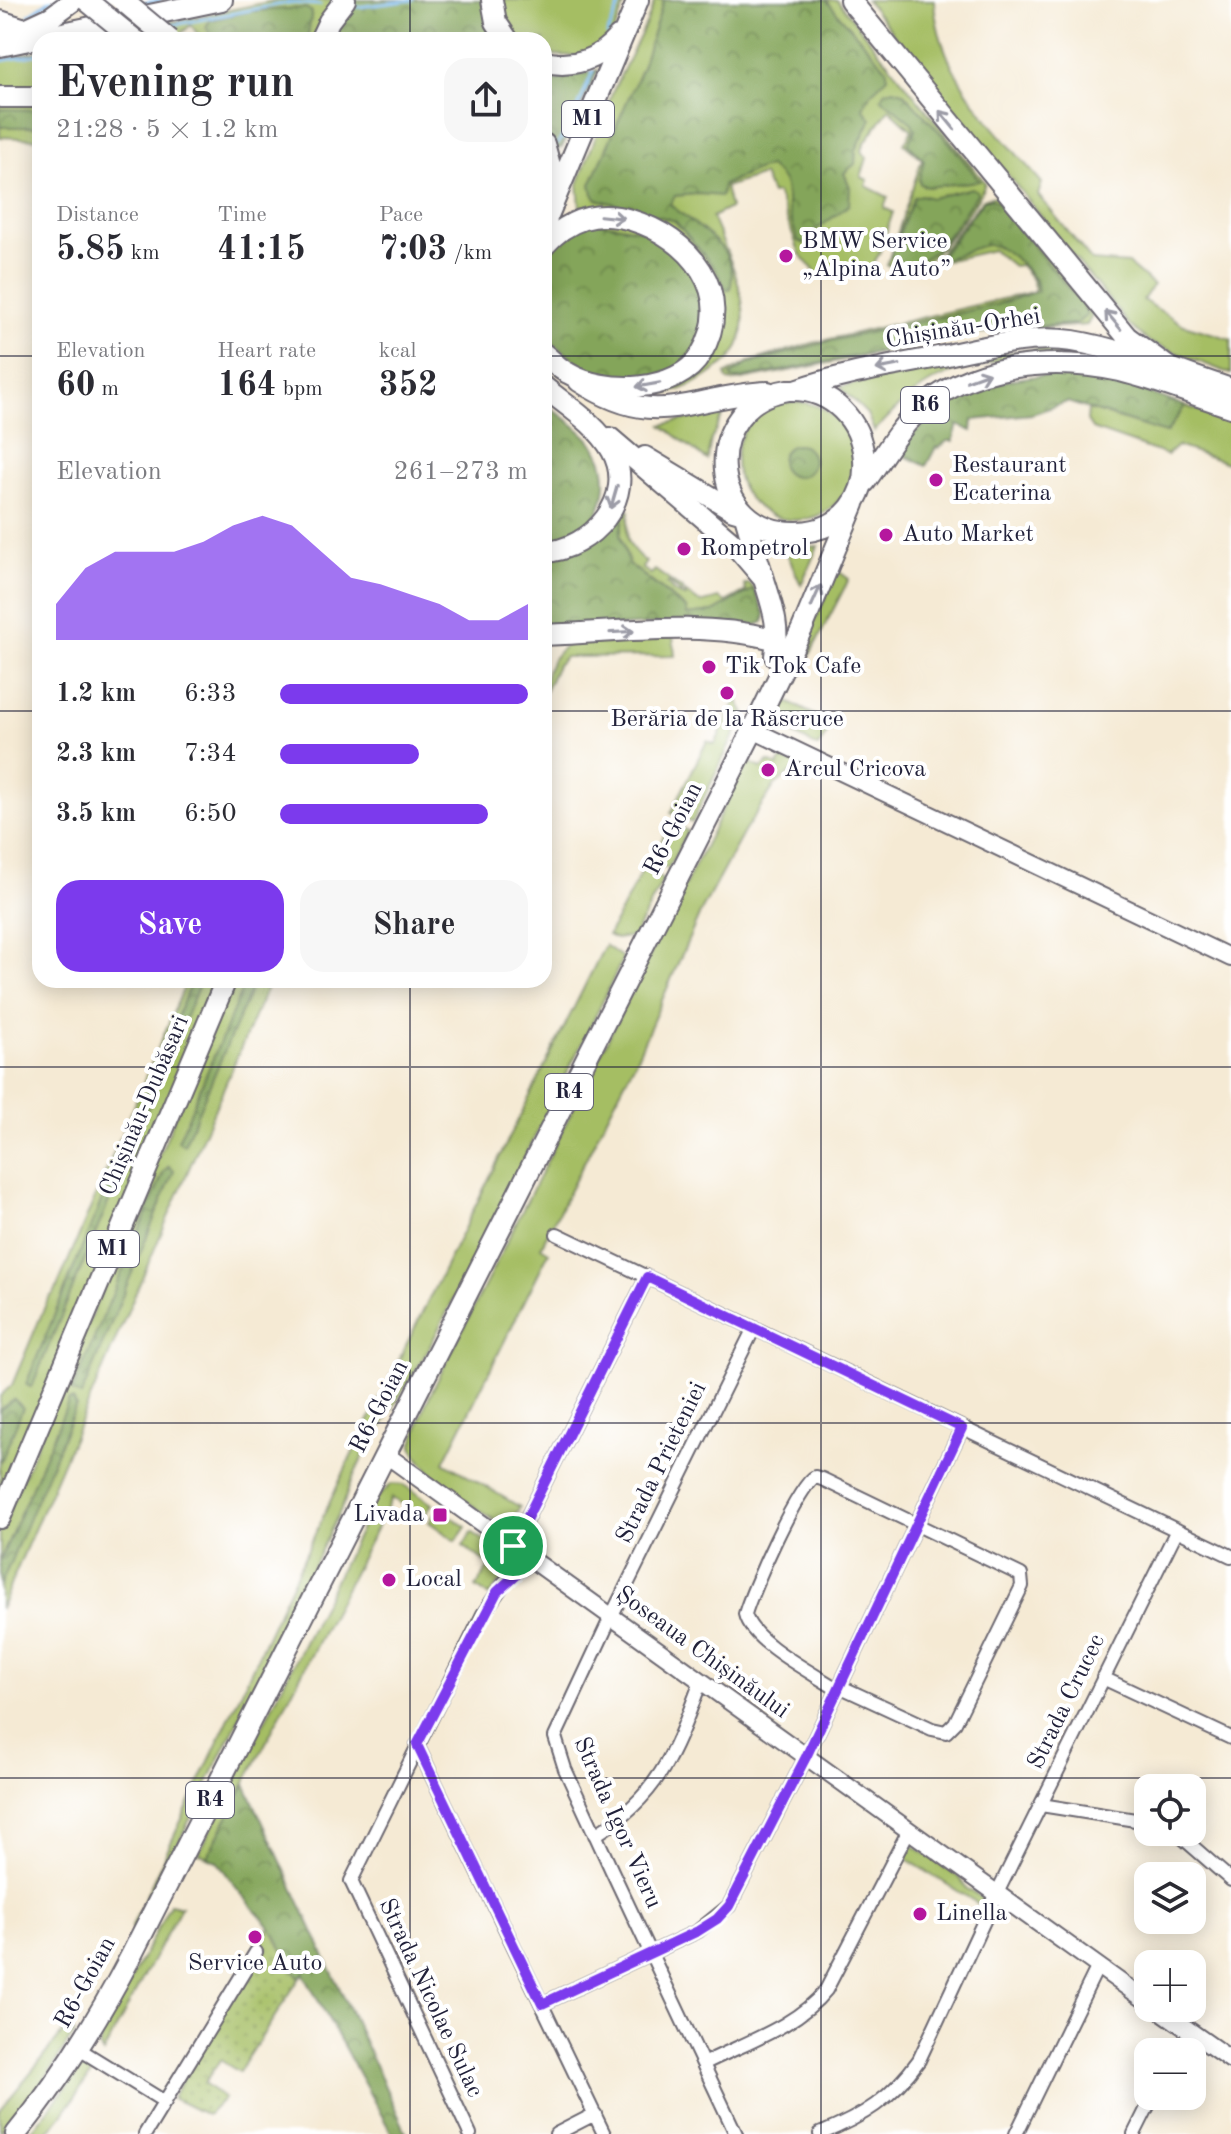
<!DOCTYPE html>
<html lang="en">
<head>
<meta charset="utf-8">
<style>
  :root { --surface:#fff; --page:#f7f7f7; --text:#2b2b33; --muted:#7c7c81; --accent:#7c3aed }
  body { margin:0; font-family:"Old Standard TT",serif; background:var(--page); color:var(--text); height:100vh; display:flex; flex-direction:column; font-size:30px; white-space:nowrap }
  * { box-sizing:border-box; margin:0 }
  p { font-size:26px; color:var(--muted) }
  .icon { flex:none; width:44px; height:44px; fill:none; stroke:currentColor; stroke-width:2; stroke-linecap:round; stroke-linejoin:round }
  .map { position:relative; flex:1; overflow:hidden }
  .side { position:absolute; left:32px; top:32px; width:520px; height:956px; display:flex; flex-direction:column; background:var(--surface); border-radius:24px; box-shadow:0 4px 20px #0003 }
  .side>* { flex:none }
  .buttons { position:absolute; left:1134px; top:1774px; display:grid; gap:16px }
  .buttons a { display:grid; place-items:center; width:72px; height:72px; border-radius:16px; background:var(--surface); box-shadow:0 4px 20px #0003; font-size:40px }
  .pin { position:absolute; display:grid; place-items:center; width:68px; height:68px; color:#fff; margin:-34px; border:4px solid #fff; border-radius:50%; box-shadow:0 2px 8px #0007 }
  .round { display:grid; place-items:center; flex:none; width:84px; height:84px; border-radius:24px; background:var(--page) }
  .summary { display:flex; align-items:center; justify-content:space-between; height:136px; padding:0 24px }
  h1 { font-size:44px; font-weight:600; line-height:60px }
  .metrics { display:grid; grid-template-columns:repeat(3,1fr); gap:12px; height:136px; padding:8px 24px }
  .metrics div { display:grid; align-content:center }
  .metrics b { font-size:34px; font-weight:600 }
  .metrics small { font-size:22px; font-weight:400 }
  .metrics p { font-size:22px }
  .chart { height:224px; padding:16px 24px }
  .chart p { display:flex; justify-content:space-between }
  .chart svg { width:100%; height:144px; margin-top:8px; fill:var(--accent); opacity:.7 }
  .cta { display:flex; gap:16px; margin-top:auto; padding:16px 24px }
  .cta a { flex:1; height:92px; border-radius:24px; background:var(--accent); color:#fff; font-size:32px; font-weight:600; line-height:92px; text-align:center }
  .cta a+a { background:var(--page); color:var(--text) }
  ul { padding:0 24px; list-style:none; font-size:26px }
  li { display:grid; grid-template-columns:128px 96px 1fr; align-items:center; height:60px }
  li i { height:20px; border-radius:10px; background:var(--accent) }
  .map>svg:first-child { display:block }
</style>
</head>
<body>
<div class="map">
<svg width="1231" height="2134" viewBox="0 0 1231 2134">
  <defs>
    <pattern id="forest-crowns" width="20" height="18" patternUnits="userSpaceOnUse" patternTransform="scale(2)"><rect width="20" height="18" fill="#84a55a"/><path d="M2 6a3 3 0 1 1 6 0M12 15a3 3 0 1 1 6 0" fill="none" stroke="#6c864c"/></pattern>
    <pattern id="park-dots" width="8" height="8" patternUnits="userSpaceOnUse" patternTransform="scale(2)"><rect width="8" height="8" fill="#a5be64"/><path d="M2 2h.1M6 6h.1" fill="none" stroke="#869a54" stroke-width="1.8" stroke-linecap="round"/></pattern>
  </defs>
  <rect width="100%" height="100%" fill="#fff"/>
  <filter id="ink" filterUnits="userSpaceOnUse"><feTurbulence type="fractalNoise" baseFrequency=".0125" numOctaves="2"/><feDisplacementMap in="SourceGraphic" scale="16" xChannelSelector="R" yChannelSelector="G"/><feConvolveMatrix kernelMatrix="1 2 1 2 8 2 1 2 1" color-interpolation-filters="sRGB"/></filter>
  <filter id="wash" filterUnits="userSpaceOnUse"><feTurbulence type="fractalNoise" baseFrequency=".006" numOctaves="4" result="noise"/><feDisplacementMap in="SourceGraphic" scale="32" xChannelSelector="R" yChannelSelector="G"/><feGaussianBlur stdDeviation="1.8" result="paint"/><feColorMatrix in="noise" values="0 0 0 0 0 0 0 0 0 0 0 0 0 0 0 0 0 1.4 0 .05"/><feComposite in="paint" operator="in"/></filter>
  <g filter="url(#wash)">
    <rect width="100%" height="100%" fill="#f5ead4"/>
    <path fill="#a5be64" stroke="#647050" stroke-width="2" d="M 278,0 L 338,0 L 315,40 L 202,40 L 191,25 L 179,35 L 166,23 Z
      M 499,0 L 626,0 L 613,35 L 581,56 L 544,55 L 544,40 L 518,40 L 508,27 Z
      M 655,0 L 837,0 L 985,182 C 983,197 933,261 919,267 C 909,271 896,266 887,265 L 922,159 L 904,144 L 912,130 L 889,109 L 864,144 L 862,151 L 867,158 L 861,177 L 868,180 L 866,186 L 888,197 L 884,208 L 893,212 L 879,254 L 872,266 L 840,278 L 825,277 L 817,274 L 800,254 L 777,193 L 771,194 L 763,175 L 725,187 L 730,208 L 712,217 C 728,257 763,319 730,359 C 725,365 717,369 710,374 C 689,389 666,397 640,395 L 588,209 L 580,207 L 578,184 L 613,91 L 646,24 Z
      M 866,0 L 934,0 C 938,75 996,129 1042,183 L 1038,195 L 1092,261 L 1128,264 L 1153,285 L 1143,300 L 1184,325 L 1231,339 L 1231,374 L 1151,343 L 1129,325 Z
      M 40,51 L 40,90 L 0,90 L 0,59 Z
      M 0,102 L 40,103 L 40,139 L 0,137 Z
      M 995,196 L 1087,303 L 1092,316 L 1087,325 L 982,333 L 732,382 L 727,379 L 725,375 L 749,362 L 813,343 L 1032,292 L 1035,289 L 1031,278 L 1020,265 L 1013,266 L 993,250 L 941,262 L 937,257 L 983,199 Z
      M 1054,347 L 1062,348 L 1063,355 C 1011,360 951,361 910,397 C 897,407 886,420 874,431 L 867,414 L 840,387 L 987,355 Z
      M736 461a59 59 0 1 1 118 0a59 59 0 1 1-118 0Z
      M 1185,406 L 1231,421 L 1231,464 L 1177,446 L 1167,455 L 1092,429 L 1087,421 L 1088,409 L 1166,433 Z
      M 721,411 L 723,414 L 711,440 L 707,460 L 662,425 Z
      M 625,509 L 629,511 C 626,538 624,544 646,562 L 642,568 L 651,574 L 655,570 L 683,590 L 681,593 L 669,582 L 667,584 L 674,592 L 686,597 L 685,592 L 700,603 L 719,598 L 726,602 L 746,591 L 744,584 L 750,584 L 754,589 L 713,612 L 687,615 L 686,608 L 629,564 L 620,535 Z
      M 818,546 L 801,585 L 785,549 Z
      M 838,571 L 849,579 L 786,701 L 833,724 L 818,747 C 799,737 775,730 775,704 Z
      M 673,636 L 675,656 L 565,657 L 557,665 L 544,694 C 544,671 551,654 571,642 Z
      M 737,699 L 745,713 L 692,823 L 671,813 L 707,741 L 715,744 Z
      M 782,759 L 801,765 L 775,785 L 744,832 L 700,913 L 635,1062 L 541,1247 L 549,1252 L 444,1462 L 520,1507 L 507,1529 C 474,1505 432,1484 412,1447 L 425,1405 L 747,761 L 761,768 L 769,762 L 778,766 Z
      M 675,825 L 688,831 L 668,869 L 655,862 L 653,858 L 669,826 Z
      M 642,871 L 649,871 L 663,880 L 634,936 L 616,939 L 608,935 Z
      M 605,945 L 623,958 L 602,1003 L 428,1350 L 389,1414 L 371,1447 L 368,1446 L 349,1486 L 344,1503 L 135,1932 L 131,1928 L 356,1446 Z
      M 187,980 L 220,980 L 0,1505 L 0,1396 L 12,1385 L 48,1299 L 55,1292 Z
      M 233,980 L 270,980 L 0,1609 L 0,1532 Z
      M 391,1484 L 404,1485 L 432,1504 L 423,1518 L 392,1498 L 207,1857 L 199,1853 L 375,1500 Z
      M 438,1508 L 466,1527 L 456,1541 L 429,1522 Z
      M 472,1532 L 512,1560 L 513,1566 L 489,1596 L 476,1587 L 490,1565 L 463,1546 Z
      M 914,1846 L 961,1879 L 967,1889 L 983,1898 L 985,1908 L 908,1860 L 902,1852 L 906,1847 Z
      M 170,1904 L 181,1907 L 103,2053 L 99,2047 L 103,2034 Z
      M 65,2030 L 74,2033 L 48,2075 L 0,2132 L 0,2110 Z
      M 85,2067 L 94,2070 C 77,2092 65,2116 45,2134 L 29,2134 L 79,2071 Z"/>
    <path fill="url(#forest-crowns)" stroke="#53644a" stroke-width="2" d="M 356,0 L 486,0 L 492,40 L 339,40 L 332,31 Z
      M 664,0 L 826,0 L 886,68 L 888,77 L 871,93 L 863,108 L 871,119 L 856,150 L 855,164 L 844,173 L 850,187 L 849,205 L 815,231 L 806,244 L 798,241 C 795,231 790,219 788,208 C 785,187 788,181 769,167 L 759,169 L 723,185 L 721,196 L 698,194 L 675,196 L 670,204 C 695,228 742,246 730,289 L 727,290 L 713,266 L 675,221 L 597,199 L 593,194 L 591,184 L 642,67 Z
      M 306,8 L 312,12 L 307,40 L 214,40 L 206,27 L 210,20 L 249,11 Z
      M 598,70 L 562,147 L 556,150 L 544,131 L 544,78 L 554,81 Z
      M 894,89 L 903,92 L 949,142 L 980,181 L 927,187 L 920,184 L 919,179 L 924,160 L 908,144 L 915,130 L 912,123 L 881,98 L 885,91 Z
      M 0,109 L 40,110 L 40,127 L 0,127 Z
      M 972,188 L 977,191 L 977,194 C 960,217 923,287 890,256 L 914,197 L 921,195 L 931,198 Z
      M 990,199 L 996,201 L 1085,308 L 1087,315 L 1076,324 L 995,329 L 739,379 L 733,379 L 730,376 L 748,364 L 826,342 L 995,305 L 1038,291 C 1035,274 1005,244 987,245 C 971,247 958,257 942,259 L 941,256 L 984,200 Z
      M 591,221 L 648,231 L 694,268 L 706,305 L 700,342 L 679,368 L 644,380 L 597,376 L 544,337 L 544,263 L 550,247 Z
      M 1077,374 L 1125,384 L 1185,406 L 1166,433 L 1067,402 L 1032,414 L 973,420 L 972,431 L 958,425 L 953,441 L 947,441 L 939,448 L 936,447 L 926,466 L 905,456 L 899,447 C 962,388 991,376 1077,374 Z
      M 544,402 C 559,415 580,427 592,443 C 615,471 607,519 574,536 C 565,541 554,544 544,547 Z
      M781 461a16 16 0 1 1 32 0a16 16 0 1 1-32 0Z
      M 625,509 L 620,535 L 629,564 L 686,609 L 687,615 L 713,612 L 754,589 L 765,614 L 764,622 L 757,625 L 656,624 L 544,630 L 544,558 L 616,511 Z
      M 192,980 L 201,980 L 35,1379 L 31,1387 L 28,1386 L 26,1384 Z
      M 246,980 L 255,980 L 184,1145 L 178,1141 Z
      M 169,1166 L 174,1171 L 81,1396 L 72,1391 L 164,1171 Z
      M 14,1399 L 23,1408 L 0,1464 L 0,1410 Z
      M 69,1400 L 73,1400 L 76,1406 L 0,1587 L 0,1561 Z
      M 245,1784 L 407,2134 L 392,2134 L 303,1973 L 299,1979 L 270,1927 L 238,1890 L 217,1861 L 207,1857 Z"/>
    <path fill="url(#park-dots)" stroke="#647050" stroke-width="2" d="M 270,1927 L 299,1979 L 239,2072 L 220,2060 L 204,2083 L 224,2098 L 207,2115 L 172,2098 Z"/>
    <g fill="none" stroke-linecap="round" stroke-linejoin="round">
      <path stroke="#7ebbf1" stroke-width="3" d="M 141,4 L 161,0
        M 358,7 L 413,0
        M 29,15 L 51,0
        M 75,20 L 91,16
        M 168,26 L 276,5 L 291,3 L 320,5
        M 607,35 L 622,0
        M 105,40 L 117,37
        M 0,61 L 40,54
        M 558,144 L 574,117 L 593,71"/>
    </g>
  </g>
  <g filter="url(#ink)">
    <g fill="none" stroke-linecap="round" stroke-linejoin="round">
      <defs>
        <path id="minor" d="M 557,1234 L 1231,1556
          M 513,1546 L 647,1277
          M 1103,1678 L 1231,1738
          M 837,1689 C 813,1673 751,1642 745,1614 C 751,1592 798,1485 815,1477 L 822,1479 L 1021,1575 L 1022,1586 L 955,1723 L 946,1732 L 932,1729 L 839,1686
          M 417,1745 L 604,2134
          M 1041,1805 L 1148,1822
          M 1176,1832 L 1231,1880
          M 595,1835 C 661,1795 675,1750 701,1681
          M 542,2004 L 698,1931 L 729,1906 L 806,1757 L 962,1428
          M 79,2049 L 165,2102
          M 1183,2052 L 1200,2039
          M 703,2064 C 744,2043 796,2027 826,1990 L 909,1830
          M 145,2134 L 256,1952
          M 470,2134 L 351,1881 L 483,1614 L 505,1582 L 532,1560
          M 556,2134 L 595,2114
          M 736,2134 L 612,1871 L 565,1769 L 555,1737 L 611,1617 L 753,1330
          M 820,2134 C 864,2116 891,2099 919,2060 L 997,1893 L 1177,1530
          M 1016,2134 L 1098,1966
          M 1134,2134 L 1153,2096"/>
        <path id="tertiary" d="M 753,730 L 1231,958
          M 385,1454 L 1148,2002
          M 1157,2008 L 1231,2060"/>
        <path id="primary" d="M 579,381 C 659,433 688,395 768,392
          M 788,390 C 880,386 895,528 798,532 C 705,535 699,403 788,390 Z
          M 796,390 C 840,374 887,367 933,358 C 977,349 1027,334 1073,341 C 1122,349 1182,373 1231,389
          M 610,438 L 733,543 L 763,578
          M 645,457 L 733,510 L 740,512
          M 865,482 C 883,458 895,433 916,413 C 968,363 1052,356 1120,371 C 1157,380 1194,395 1231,407
          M 745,516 C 751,536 756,556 763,576 C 772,606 780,624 775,656
          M 16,2134 C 62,2078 98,2019 131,1956 L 753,730 L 802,629 L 854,504"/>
        <path id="trunk" d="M 492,0 L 496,22 L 508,40
          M 850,0 L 1127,337 L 1172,370
          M 0,21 L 31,31
          M 8,37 L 51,17 L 74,0
          M 320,40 L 329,21 L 345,0
          M 0,46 L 222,0
          M 544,62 C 574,68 598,60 618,37
          M 0,97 L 40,97
          M 544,144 L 551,169 L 551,198
          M 544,225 L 638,0
          M 544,246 C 568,219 596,210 631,220 C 689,237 737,293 701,354 C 678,394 603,394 568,373 C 559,369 552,360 544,354
          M 544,387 C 567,406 597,424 612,451 C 638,498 591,550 544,552
          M 544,635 C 620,632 703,620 777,640
          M 0,1518 L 226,980"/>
      </defs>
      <use href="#minor" stroke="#6c6871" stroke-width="16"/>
      <use href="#tertiary" stroke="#6c6871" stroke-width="20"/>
      <use href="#primary" stroke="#6c6871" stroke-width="24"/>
      <use href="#trunk" stroke="#6c6871" stroke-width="24"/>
      <use href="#minor" stroke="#fff" stroke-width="12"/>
      <use href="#tertiary" stroke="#fff" stroke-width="16"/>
      <use href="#primary" stroke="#fff" stroke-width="20"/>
      <use href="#trunk" stroke="#fff" stroke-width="20"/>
      <defs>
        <path id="trunk-bridge" d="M 86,0 L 135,40
          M 122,0 L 170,40"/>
      </defs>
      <use href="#trunk-bridge" stroke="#6c6871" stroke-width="24" stroke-linecap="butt"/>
      <use href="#trunk-bridge" stroke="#fff" stroke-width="20"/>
    </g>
    <defs><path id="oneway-shaft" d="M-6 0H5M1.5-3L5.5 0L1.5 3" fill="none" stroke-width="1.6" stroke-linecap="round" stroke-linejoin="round" transform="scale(2)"/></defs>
    <g stroke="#9c9ca7">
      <use href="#oneway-shaft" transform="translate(947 120) rotate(-129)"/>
      <use href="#oneway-shaft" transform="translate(612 217) rotate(6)"/>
      <use href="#oneway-shaft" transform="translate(1113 320) rotate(-130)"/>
      <use href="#oneway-shaft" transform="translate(888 367) rotate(169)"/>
      <use href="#oneway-shaft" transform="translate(978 377) rotate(-20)"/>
      <use href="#oneway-shaft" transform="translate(648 385) rotate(170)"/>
      <use href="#oneway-shaft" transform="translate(614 497) rotate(106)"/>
      <use href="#oneway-shaft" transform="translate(816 596) rotate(-66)"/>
      <use href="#oneway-shaft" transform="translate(622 632) rotate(-3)"/>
    </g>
  </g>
  <g fill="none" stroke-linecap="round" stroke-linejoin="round" filter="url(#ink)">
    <defs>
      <path id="route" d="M 647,1277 L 962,1428 L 806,1757 L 729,1906 L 717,1919 L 698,1931 L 542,2004 L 417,1745 L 497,1592 L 532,1560 L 513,1546 Z"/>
    </defs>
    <use href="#route" stroke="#fff" stroke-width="16"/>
    <use href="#route" stroke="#7c3aed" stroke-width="10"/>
  </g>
  <path fill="none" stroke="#22223b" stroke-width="2" stroke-opacity="0.55" d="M 410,0 L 410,40M 821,0 L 821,2134M 0,356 L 40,356M 544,356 L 1231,356M 0,711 L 40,711M 544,711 L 1231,711M 410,980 L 410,2134M 0,1067 L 1231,1067M 0,1423 L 1231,1423M 0,1778 L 1231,1778"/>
  <g fill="#b5179e" stroke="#fff" stroke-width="3">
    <circle cx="786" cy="256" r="8"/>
    <circle cx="936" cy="480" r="8"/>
    <circle cx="886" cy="535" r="8"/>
    <circle cx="684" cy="549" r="8"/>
    <circle cx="709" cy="667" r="8"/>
    <circle cx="727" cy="693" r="8"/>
    <circle cx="768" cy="770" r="8"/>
    <rect x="432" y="1507" width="16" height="16" rx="4"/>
    <circle cx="389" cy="1580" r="8"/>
    <circle cx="920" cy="1914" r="8"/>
    <circle cx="255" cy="1937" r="8"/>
  </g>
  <g text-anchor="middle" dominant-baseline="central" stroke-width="8" stroke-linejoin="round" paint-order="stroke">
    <g fill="#fff" stroke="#646476" stroke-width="2">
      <rect x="562" y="101" width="52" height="36" rx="6"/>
      <rect x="901" y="387" width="48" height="36" rx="6"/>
      <rect x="545" y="1074" width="48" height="36" rx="6"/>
      <rect x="87" y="1231" width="52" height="36" rx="6"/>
      <rect x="186" y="1782" width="48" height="36" rx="6"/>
    </g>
    <g font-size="22" font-weight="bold" fill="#22223b">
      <text x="588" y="119">M1</text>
      <text x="925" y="405">R6</text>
      <text x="569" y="1092">R4</text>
      <text x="113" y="1249">M1</text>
      <text x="210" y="1800">R4</text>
    </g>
    <g font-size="24" fill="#22223b" stroke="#fff" text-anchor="start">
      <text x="802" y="242">BMW Service<tspan x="802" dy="28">„Alpina Auto”</tspan></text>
      <text x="952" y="466">Restaurant<tspan x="952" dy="28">Ecaterina</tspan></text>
      <text x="902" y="535">Auto Market</text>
      <text x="700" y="549">Rompetrol</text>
      <text x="725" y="667">Tik Tok Cafe</text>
      <text x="727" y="720" text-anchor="middle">Berăria de la Răscruce</text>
      <text x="784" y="770">Arcul Cricova</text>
      <text x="424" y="1515" text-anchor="end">Livada</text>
      <text x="405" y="1580">Local</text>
      <text x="936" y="1914">Linella</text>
      <text x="255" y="1964" text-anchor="middle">Service Auto</text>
    </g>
    <g font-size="24" fill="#22223b" stroke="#fff">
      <text transform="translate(963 329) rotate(-9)">Chișinău-Orhei</text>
      <text transform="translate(674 829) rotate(-63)">R6-Goian</text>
      <text transform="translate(145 1106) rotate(-67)">Chișinău-Dubăsari</text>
      <text transform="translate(380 1407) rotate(-63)">R6-Goian</text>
      <text transform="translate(662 1463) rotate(-64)">Strada Prieteniei</text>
      <text transform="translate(702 1653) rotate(36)">Șoseaua Chișinăului</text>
      <text transform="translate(1067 1702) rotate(-64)">Strada Crucec</text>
      <text transform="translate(617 1823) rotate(66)">Strada Igor Vieru</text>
      <text transform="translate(86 1983) rotate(-61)">R6-Goian</text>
      <text transform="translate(430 1998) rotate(65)">Strada Nicolae Sulac</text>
    </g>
  </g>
</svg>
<div class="buttons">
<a><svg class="icon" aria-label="locate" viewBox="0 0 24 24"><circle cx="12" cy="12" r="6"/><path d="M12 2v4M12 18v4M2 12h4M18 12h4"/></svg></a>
<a><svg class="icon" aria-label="layers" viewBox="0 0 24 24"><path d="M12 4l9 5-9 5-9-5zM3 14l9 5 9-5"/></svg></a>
<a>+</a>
<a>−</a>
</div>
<div class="pin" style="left:513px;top:1546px;background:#1e9e55"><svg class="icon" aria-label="arrive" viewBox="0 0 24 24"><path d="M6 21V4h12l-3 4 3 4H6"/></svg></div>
<section class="side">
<div class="summary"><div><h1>Evening run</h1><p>21:28 · 5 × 1.2 km</p></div><a class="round"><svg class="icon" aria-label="share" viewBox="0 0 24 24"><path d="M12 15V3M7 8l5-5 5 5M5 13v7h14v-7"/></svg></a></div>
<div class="metrics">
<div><p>Distance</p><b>5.85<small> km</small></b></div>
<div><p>Time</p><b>41:15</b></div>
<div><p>Pace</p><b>7:03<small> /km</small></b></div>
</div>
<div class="metrics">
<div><p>Elevation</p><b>60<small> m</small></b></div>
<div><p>Heart rate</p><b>164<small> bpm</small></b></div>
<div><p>kcal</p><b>352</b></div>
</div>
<div class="chart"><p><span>Elevation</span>261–273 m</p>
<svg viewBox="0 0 160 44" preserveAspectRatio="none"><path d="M0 44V33L10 22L20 17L30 17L40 17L50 14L60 9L70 6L80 9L90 17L100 25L110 27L120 30L130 33L140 38L150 38L160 33V44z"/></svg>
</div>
<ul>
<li><b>1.2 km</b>6:33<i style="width:100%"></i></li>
<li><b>2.3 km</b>7:34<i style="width:56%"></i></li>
<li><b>3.5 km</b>6:50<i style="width:84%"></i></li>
</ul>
<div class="cta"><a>Save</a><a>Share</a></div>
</section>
</div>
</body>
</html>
